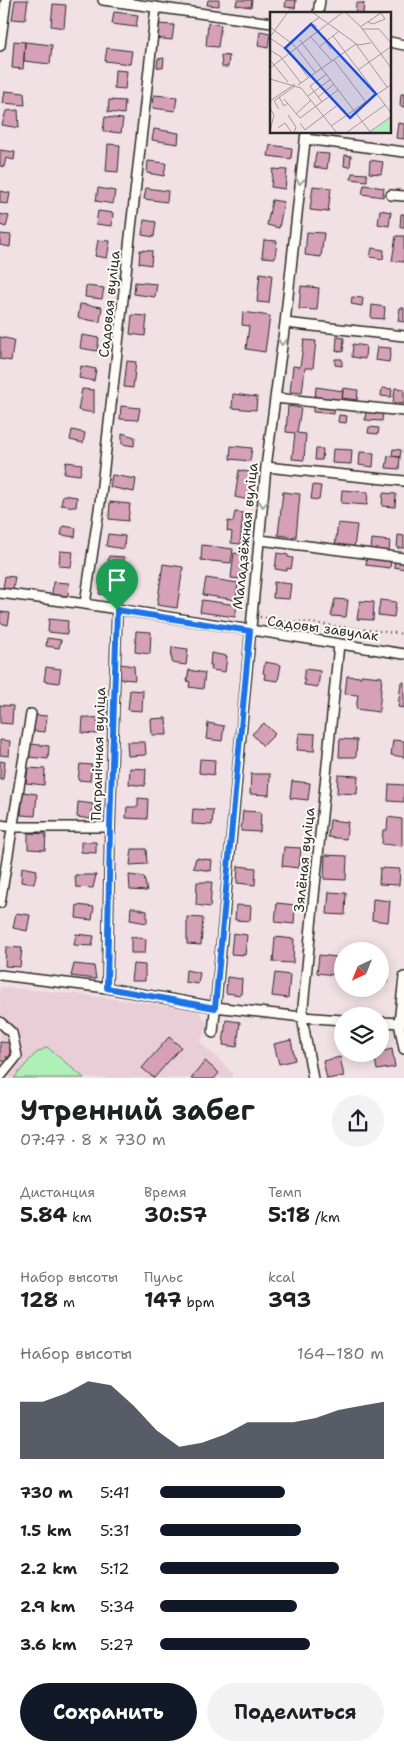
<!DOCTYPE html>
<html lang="ru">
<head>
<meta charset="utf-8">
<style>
  :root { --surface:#fff; --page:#f2f2f2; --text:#202124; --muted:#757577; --accent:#111827 }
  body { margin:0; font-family:"Shantell Sans",sans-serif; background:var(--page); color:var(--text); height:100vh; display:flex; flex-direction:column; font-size:19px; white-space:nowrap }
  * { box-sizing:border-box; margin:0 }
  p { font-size:16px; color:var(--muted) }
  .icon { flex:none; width:28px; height:28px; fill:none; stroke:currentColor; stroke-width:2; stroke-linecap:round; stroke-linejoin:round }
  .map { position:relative; height:1078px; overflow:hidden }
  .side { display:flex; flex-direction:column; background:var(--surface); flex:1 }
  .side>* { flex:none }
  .needle { width:32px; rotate:223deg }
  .tools { position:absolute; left:334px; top:942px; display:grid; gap:10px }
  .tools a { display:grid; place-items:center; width:55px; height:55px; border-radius:50%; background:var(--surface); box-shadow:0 2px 12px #0003; font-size:25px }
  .pin { position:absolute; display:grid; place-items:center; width:42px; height:42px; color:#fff; margin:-51px -21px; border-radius:50% 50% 50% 0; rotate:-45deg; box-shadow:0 0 5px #0007 }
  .pin .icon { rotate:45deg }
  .round { display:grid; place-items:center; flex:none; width:52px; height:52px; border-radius:26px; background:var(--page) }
  .head { display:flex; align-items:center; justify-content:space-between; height:85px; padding:0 20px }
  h1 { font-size:28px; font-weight:700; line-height:38px }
  .figures { display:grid; grid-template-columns:repeat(3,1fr); gap:8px; height:85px; padding:5px 20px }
  .figures div { display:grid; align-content:center }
  .figures b { font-size:21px; font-weight:700 }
  .figures small { font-size:14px; font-weight:400 }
  .figures p { font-size:14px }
  .chart { height:140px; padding:10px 20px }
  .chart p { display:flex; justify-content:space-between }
  .chart svg { width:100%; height:90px; margin-top:5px; fill:var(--accent); opacity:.7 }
  .cta { display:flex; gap:10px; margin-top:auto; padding:10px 20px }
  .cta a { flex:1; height:58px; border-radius:30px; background:var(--accent); color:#fff; font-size:20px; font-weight:700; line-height:58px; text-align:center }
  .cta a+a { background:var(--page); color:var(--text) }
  ul { padding:0 20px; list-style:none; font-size:16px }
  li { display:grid; grid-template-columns:80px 60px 1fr; align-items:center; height:38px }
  li i { height:12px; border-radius:6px; background:var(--accent) }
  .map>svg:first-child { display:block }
</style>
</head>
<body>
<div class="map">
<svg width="404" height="1079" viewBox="0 0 404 1079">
  <rect width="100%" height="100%" fill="#f1e1e4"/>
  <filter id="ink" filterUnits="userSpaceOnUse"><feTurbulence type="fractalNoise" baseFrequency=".02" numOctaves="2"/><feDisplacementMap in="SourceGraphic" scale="10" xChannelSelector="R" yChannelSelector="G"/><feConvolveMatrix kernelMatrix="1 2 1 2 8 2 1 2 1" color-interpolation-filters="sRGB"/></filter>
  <g filter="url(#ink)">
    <path fill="#e9ced7" d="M 0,987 L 77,994 L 198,1010 L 208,1025 L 200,1042 L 233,1073 L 232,1078 L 0,1078 Z"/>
    <path fill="#aff0b8" stroke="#6d8e72" d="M 47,1047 L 84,1078 L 14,1078 L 35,1054 Z"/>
    <path fill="#d6a1b8" stroke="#2b2b2b" d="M 15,0 L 28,0 L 25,20 L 12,19 Z
      M 208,0 L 219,0 L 219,6 L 207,5 Z
      M 237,0 L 252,0 L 251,7 L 236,5 Z
      M 286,0 L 296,0 L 295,8 L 285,7 Z
      M 356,3 L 364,3 L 363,14 L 355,14 Z
      M 53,4 L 66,5 L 64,28 L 51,26 Z
      M 114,12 L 138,15 L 136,27 L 112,24 Z
      M 208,23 L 221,25 L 218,47 L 206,46 Z
      M 157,24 L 174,25 L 172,40 L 155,38 Z
      M 260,31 L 270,33 L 268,48 L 258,46 Z
      M 14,41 L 25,42 L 23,69 L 12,68 Z
      M 25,42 L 52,45 L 50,64 L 24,61 Z
      M 107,48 L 132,51 L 130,64 L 105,61 Z
      M 221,55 L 229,56 L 228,67 L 222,67 Z
      M 164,58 L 163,68 L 157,67 L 158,59 Z
      M 115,70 L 127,71 L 125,89 L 114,88 Z
      M 5,91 L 24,93 L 25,105 L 3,103 Z
      M 401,94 L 404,94 L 404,107 L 400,106 Z
      M 154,95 L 177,97 L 175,111 L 153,108 Z
      M 109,100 L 125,101 L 124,114 L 108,112 Z
      M 18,110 L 19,128 L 2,125 L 6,111 Z
      M 105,117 L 123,119 L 121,133 L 103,131 Z
      M 398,123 L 404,124 L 404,139 L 396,138 Z
      M 154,129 L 179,133 L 178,144 L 152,140 Z
      M 108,144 L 120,145 L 118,172 L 106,171 Z
      M 270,145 L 292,148 L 291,159 L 268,156 Z
      M 0,150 L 15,152 L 14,160 L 6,158 L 4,167 L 0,166 Z
      M 316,153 L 329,154 L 327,169 L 314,167 Z
      M 345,155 L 351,156 L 350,167 L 344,166 Z
      M 370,160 L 383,162 L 381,174 L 369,173 Z
      M 148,161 L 166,163 L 164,176 L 147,173 Z
      M 273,169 L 287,170 L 285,189 L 271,187 Z
      M 352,173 L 367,174 L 367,181 L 351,179 Z
      M 364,185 L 384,188 L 383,197 L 362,194 Z
      M 313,186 L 331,188 L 328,212 L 310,210 Z
      M 98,188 L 115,191 L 113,204 L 96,201 Z
      M 146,188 L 168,191 L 167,202 L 144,199 Z
      M 0,191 L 10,193 L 8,204 L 0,203 Z
      M 272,200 L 284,202 L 279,228 L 267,225 Z
      M 380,210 L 391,212 L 389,226 L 378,224 Z
      M 98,211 L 113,213 L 112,226 L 96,224 Z
      M 0,214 L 9,216 L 6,227 L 0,225 Z
      M 401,214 L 404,214 L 404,227 L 400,227 Z
      M 144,220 L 156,222 L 154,237 L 142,235 Z
      M 307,232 L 324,233 L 321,257 L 305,255 Z
      M 0,234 L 11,235 L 10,247 L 0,245 Z
      M 396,236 L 404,236 L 404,262 L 392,261 Z
      M 98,240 L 110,241 L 107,258 L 95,256 Z
      M 264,240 L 277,241 L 275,258 L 262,257 Z
      M 372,248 L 384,250 L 383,259 L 370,257 Z
      M 140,250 L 152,251 L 151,265 L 139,263 Z
      M 260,273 L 272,275 L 269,303 L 257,302 Z
      M 135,282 L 157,284 L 155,297 L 134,294 Z
      M 86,286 L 104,288 L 102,299 L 85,297 Z
      M 301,286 L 319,288 L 317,310 L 299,309 Z
      M 352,297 L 363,298 L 362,306 L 351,304 Z
      M 80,304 L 102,307 L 100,322 L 78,318 Z
      M 372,305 L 385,307 L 384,319 L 371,318 Z
      M 400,308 L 404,308 L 404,322 L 398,321 Z
      M 243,312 L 270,316 L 265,352 L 246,349 L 249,326 L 242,325 Z
      M 132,315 L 147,316 L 145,336 L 130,334 Z
      M 82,335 L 99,338 L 97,351 L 80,348 Z
      M 0,337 L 14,340 L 11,361 L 0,359 Z
      M 337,337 L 344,338 L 343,352 L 336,351 Z
      M 304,340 L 316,341 L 313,368 L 305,368 L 302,393 L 290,392 L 293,366 L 300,367 Z
      M 353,344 L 366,346 L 365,359 L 352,357 Z
      M 377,347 L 391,348 L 389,362 L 375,360 Z
      M 335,359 L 342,359 L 342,366 L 335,365 Z
      M 127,361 L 136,362 L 133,388 L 124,387 Z
      M 81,366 L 96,369 L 94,381 L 79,378 Z
      M 316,387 L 343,391 L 342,401 L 315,398 Z
      M 343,388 L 358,390 L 357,400 L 342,398 Z
      M 382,388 L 392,389 L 391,397 L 381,396 Z
      M 395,388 L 404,389 L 404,404 L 393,403 Z
      M 82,389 L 94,390 L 94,413 L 78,410 Z
      M 233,394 L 257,397 L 256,410 L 232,408 Z
      M 313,404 L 335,406 L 334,414 L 313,412 Z
      M 121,406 L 140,408 L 138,420 L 120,419 Z
      M 288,406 L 301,408 L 297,433 L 306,434 L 304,460 L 292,459 L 295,433 L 286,432 Z
      M 366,410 L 383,411 L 382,421 L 365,420 Z
      M 339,415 L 347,416 L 346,423 L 338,422 Z
      M 369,427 L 379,428 L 378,434 L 368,433 Z
      M 72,430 L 85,433 L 83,443 L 70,440 Z
      M 122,433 L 135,437 L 134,446 L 122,444 Z
      M 231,446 L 252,448 L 250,461 L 230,459 Z
      M 316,449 L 323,449 L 322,460 L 315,460 Z
      M 333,449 L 352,450 L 351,464 L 332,463 Z
      M 393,449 L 401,450 L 400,457 L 392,456 Z
      M 360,452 L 374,453 L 373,467 L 359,465 Z
      M 388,456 L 400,457 L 399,469 L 386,468 Z
      M 66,462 L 82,464 L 80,475 L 64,473 Z
      M 239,470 L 253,473 L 249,500 L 235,497 Z
      M 112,475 L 136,479 L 134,492 L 110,487 Z
      M 313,485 L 321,486 L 319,500 L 311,499 Z
      M 342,490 L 368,492 L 367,505 L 341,503 Z
      M 283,492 L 300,494 L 296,537 L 278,535 Z
      M 383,493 L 396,494 L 395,507 L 382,506 Z
      M 63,495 L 77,497 L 76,507 L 61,505 Z
      M 110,502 L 130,504 L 128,521 L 109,519 Z
      M 235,512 L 243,513 L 240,544 L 231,543 L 232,532 L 227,531 L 228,521 L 233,522 Z
      M 338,523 L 357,525 L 354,548 L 335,546 Z
      M 63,526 L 76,528 L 75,537 L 61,535 Z
      M 108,534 L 125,536 L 124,549 L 106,546 Z
      M 398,535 L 404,536 L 404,548 L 397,548 Z
      M 372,539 L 390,541 L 389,552 L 371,550 Z
      M 202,545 L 233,549 L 231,563 L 201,560 Z
      M 60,551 L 73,552 L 71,567 L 59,566 Z
      M 234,553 L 245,554 L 242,579 L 231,578 Z
      M 277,553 L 288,555 L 288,557 L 293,558 L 291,569 L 287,568 L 287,571 L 275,569 Z
      M 109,556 L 124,557 L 123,570 L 107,567 Z
      M 367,556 L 391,559 L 390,568 L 366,565 Z
      M 395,559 L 404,561 L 404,569 L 394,567 Z
      M 163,564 L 183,567 L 177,608 L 157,605 Z
      M 5,576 L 15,577 L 13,589 L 3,588 Z
      M 206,578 L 238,583 L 236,600 L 203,595 Z
      M 53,582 L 69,583 L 68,596 L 52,595 Z
      M 101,582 L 115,584 L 114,596 L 99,594 Z
      M 274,582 L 291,584 L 289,599 L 273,598 Z
      M 335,599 L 348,600 L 346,617 L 331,616 Z
      M 202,600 L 237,605 L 235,617 L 200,612 Z
      M 380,600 L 396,602 L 394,617 L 378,615 Z
      M 360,601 L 374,602 L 373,620 L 357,619 Z
      M 0,612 L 10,613 L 8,625 L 0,623 Z
      M 49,619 L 68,621 L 67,634 L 48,632 Z
      M 136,631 L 151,632 L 150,654 L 135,652 Z
      M 47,638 L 61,640 L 59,648 L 46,646 Z
      M 172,647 L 188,649 L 186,665 L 172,663 L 172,658 L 171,658 Z
      M 211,653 L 227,656 L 225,672 L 211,670 L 212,665 L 210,665 Z
      M 265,662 L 281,665 L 278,681 L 264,679 L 265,674 L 263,673 Z
      M 120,664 L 134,666 L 135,680 L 120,679 Z
      M 46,667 L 61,669 L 59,683 L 44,681 Z
      M 305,669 L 320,671 L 318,687 L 304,685 L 305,680 L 303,680 Z
      M 189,670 L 205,673 L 203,689 L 189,687 L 190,682 L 187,681 Z
      M 361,675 L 382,677 L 379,712 L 356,709 L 358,695 L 345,694 L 347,676 L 361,677 Z
      M 401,682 L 404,682 L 404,708 L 398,707 Z
      M 130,690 L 143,691 L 142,711 L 128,710 Z
      M 0,705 L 13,706 L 12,724 L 0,723 Z
      M 34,715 L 47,716 L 45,732 L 33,731 Z
      M 83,717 L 98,718 L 97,734 L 82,733 Z
      M 166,718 L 167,735 L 152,735 L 151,719 Z
      M 208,723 L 224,726 L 222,741 L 206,739 Z
      M 264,723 L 275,734 L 263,746 L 252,734 Z
      M 299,733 L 315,734 L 314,751 L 297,750 Z
      M 340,739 L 357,740 L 356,757 L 339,757 Z
      M 0,740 L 10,741 L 9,756 L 0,755 Z
      M 393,740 L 404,741 L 404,757 L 391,755 Z
      M 127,742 L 145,742 L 146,755 L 128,756 Z
      M 30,744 L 49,746 L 48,759 L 29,757 Z
      M 200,759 L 215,760 L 214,775 L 199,773 Z
      M 0,761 L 5,762 L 3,779 L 0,779 Z
      M 80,764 L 92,765 L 90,781 L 78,780 Z
      M 28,768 L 45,769 L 44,785 L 26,783 Z
      M 130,768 L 146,769 L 145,786 L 129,784 Z
      M 251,774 L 270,774 L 269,795 L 250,794 Z
      M 338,775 L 358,776 L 357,794 L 337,793 Z
      M 292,781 L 310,783 L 308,800 L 290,798 Z
      M 389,784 L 404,785 L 404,802 L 388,801 Z
      M 23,792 L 37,794 L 35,816 L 21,815 Z
      M 138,798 L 148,799 L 147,819 L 126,818 L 127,807 L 138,807 Z
      M 78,802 L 93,804 L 91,819 L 77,817 Z
      M 193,809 L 213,810 L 212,825 L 192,824 Z
      M 243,811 L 261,812 L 260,832 L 241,831 Z
      M 388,817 L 402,819 L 402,846 L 382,844 L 383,830 L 387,830 Z
      M 330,820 L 348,822 L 346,839 L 328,837 Z
      M 28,833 L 46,834 L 45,850 L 28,849 Z
      M 81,842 L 96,842 L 96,853 L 81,852 Z
      M 284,847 L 301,848 L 299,868 L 282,866 Z
      M 132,849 L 146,849 L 147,864 L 130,865 Z
      M 325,855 L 347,856 L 346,880 L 324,879 Z
      M 196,858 L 212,860 L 211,871 L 193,868 Z
      M 238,866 L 256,868 L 255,885 L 237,883 Z
      M 22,867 L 37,870 L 34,884 L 21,882 Z
      M 380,868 L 400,869 L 399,885 L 379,884 Z
      M 75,875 L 96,875 L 93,888 L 76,887 Z
      M 129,875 L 144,877 L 147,891 L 130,890 Z
      M 197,882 L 212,882 L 210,907 L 196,905 Z
      M 329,892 L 346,893 L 345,915 L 327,914 Z
      M 373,899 L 390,901 L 388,922 L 372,920 Z
      M 277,903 L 295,905 L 294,924 L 275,922 Z
      M 77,905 L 94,907 L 92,920 L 76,918 Z
      M 236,905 L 251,906 L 250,921 L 235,920 Z
      M 131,907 L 147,911 L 147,923 L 130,920 Z
      M 16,913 L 30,915 L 27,931 L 13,928 Z
      M 187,917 L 203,918 L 201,945 L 187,944 Z
      M 233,933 L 247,935 L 245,955 L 231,954 Z
      M 76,934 L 94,936 L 92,946 L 74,945 Z
      M 131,937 L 146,939 L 145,953 L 131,953 Z
      M 275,937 L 294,939 L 293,963 L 273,962 Z
      M 6,947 L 22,948 L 20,967 L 5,966 Z
      M 319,955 L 337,957 L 335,975 L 317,973 Z
      M 74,964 L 94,966 L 96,979 L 71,976 Z
      M 133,964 L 145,965 L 145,981 L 131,981 Z
      M 380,966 L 388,966 L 387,983 L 380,982 Z
      M 186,970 L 200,973 L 198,984 L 185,982 Z
      M 275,973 L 290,975 L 288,998 L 272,996 Z
      M 227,977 L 242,979 L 241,995 L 226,993 Z
      M 226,1020 L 240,1022 L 237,1047 L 223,1045 Z
      M 169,1037 L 181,1047 L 154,1078 L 142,1068 Z
      M 291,1040 L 295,1060 L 279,1064 L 274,1044 Z
      M 0,1042 L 10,1043 L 10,1057 L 6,1057 L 7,1061 L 0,1061 Z
      M 392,1049 L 395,1067 L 377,1070 L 374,1054 L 380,1054 L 380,1052 Z
      M 340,1057 L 344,1076 L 327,1079 L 323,1061 Z
      M 205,1061 L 219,1073 L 214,1079 L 191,1079 Z"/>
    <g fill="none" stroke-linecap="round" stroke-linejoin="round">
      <defs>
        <path id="minor" d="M 103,0 L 272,23
          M 318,14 L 320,0
          M 390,42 L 404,45
          M 0,46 L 6,0
          M 305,139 L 404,152
          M 391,195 L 404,196
          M 285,323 L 404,336
          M 275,398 L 404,411
          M 266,467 L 404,481
          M 260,540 L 404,558
          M 0,593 L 85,604 L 404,654
          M 85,604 L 100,503 L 156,7
          M 0,825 L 13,827 L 110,827
          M 0,903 L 31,714
          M 0,975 L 107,988 L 215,1007 L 302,1017 L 342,1020
          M 404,977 L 399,1023 L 404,1049
          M 107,988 L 110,827 L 117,610
          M 0,1022 L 12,1033 L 17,1056 L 0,1077
          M 380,1022 L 402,1023
          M 213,1033 L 266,467 L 285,323 L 306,132
          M 313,1079 L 302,1017 L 339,644"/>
      </defs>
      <use href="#minor" stroke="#2b2b2b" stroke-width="12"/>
      <path stroke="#2b2b2b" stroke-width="2" stroke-dasharray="1 4" stroke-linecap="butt" d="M 260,617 L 404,634"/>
      <use href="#minor" stroke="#fdfcf7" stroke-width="9"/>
    </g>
    <defs><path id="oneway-chevron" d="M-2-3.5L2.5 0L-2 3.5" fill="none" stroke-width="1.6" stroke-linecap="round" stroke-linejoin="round" transform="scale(1.25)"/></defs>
    <g stroke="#9e9e9b">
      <use href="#oneway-chevron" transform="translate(300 181) rotate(96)"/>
      <use href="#oneway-chevron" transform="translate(282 342) rotate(97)"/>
      <use href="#oneway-chevron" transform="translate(263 504) rotate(95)"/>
    </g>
  </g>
  <g fill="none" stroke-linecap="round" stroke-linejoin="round" filter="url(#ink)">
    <defs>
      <path id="route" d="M 117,610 L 250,631 L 215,1008 L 107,988 L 110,827 Z"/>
    </defs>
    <use href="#route" stroke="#fff" stroke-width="10"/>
    <use href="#route" stroke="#1a73e8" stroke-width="6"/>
  </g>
  <g text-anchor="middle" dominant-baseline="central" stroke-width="4" stroke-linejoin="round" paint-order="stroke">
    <g font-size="14" fill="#2b2b2b" stroke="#fdfcf7">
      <text transform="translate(109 304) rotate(-84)">Садовая вуліца</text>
      <text transform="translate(245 536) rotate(-84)">Маладзёжная вуліца</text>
      <text transform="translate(323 628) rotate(8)">Садовы завулак</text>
      <text transform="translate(98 754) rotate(-88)">Пагранічная вуліца</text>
      <text transform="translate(304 860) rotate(-84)">Зялёная вуліца</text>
    </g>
  </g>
  <g transform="translate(270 12)">
    <rect width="121" height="121" fill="#f1e1e4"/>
    <path d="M 121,105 L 121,119 L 102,121 L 101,120 Z" fill="#aff0b8"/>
    <path fill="none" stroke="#a2989a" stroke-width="1" d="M 42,0 L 88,33 L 101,31M 75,0 L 90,14 L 122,57M 0,15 L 25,34 L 45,60M 47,15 L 41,11 L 50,5M 90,15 L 111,1 L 115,7 L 103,12 L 98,10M 92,17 L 109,17 L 122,32M 48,18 L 61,37M 40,24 L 62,49M 63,24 L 122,102M 0,25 L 18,0M 0,26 L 19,39 L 38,65M 30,28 L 101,121M 49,35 L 69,19M 0,38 L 11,45 L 31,71M 0,48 L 18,70M 64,48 L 96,90M 0,56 L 73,0M 88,58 L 122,34M 0,67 L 31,76 L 67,121M 28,73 L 86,32 L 117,75M 38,84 L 61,67M 9,85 L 14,94 L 18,91M 48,85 L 64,72M 14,87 L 30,106 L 68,78M 0,89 L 25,72M 52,90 L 40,74 L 57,62M 0,96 L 4,103 L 0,119M 9,97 L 4,89 L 25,74M 26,102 L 41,88M 18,103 L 26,115 L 24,121M 30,111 L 35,118 L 69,92M 61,114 L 122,72M 8,116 L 15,111 L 22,121M 76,121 L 115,93M 98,121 L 122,104"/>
    <path fill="#1d4ed8" fill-opacity="0.15" stroke="#1d4ed8" stroke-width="2.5" d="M 41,12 L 106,82 L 80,106 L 15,36 Z"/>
    <rect width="121" height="121" fill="none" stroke="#2b2b2b" stroke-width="2.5"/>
  </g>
</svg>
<div class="tools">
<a><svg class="needle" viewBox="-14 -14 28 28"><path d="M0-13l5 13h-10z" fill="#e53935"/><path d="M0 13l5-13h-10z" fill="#757577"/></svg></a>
<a><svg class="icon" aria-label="layers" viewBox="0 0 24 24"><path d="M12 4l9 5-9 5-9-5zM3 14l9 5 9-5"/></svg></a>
</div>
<div class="pin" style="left:117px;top:610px;background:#1e9e55"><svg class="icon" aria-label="arrive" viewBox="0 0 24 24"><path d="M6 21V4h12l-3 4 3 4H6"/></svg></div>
</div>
<section class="side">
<div class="head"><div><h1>Утренний забег</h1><p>07:47 · 8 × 730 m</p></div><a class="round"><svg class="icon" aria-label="share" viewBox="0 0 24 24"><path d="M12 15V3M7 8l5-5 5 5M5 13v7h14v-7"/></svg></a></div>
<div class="figures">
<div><p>Дистанция</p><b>5.84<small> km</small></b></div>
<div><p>Время</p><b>30:57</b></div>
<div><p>Темп</p><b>5:18<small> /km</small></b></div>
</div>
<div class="figures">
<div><p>Набор высоты</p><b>128<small> m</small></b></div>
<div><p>Пульс</p><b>147<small> bpm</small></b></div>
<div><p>kcal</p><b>393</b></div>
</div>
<div class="chart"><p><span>Набор высоты</span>164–180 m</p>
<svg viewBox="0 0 160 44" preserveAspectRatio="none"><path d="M0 44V16L10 16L20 12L30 6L40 8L50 18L60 30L70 38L80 36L90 32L100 26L110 26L120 26L130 24L140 20L150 18L160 16V44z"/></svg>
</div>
<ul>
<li><b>730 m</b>5:41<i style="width:56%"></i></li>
<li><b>1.5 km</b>5:31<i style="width:63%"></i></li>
<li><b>2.2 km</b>5:12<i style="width:80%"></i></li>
<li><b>2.9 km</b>5:34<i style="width:61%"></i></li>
<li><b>3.6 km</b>5:27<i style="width:67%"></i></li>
</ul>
<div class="cta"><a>Сохранить</a><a>Поделиться</a></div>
</section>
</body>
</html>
